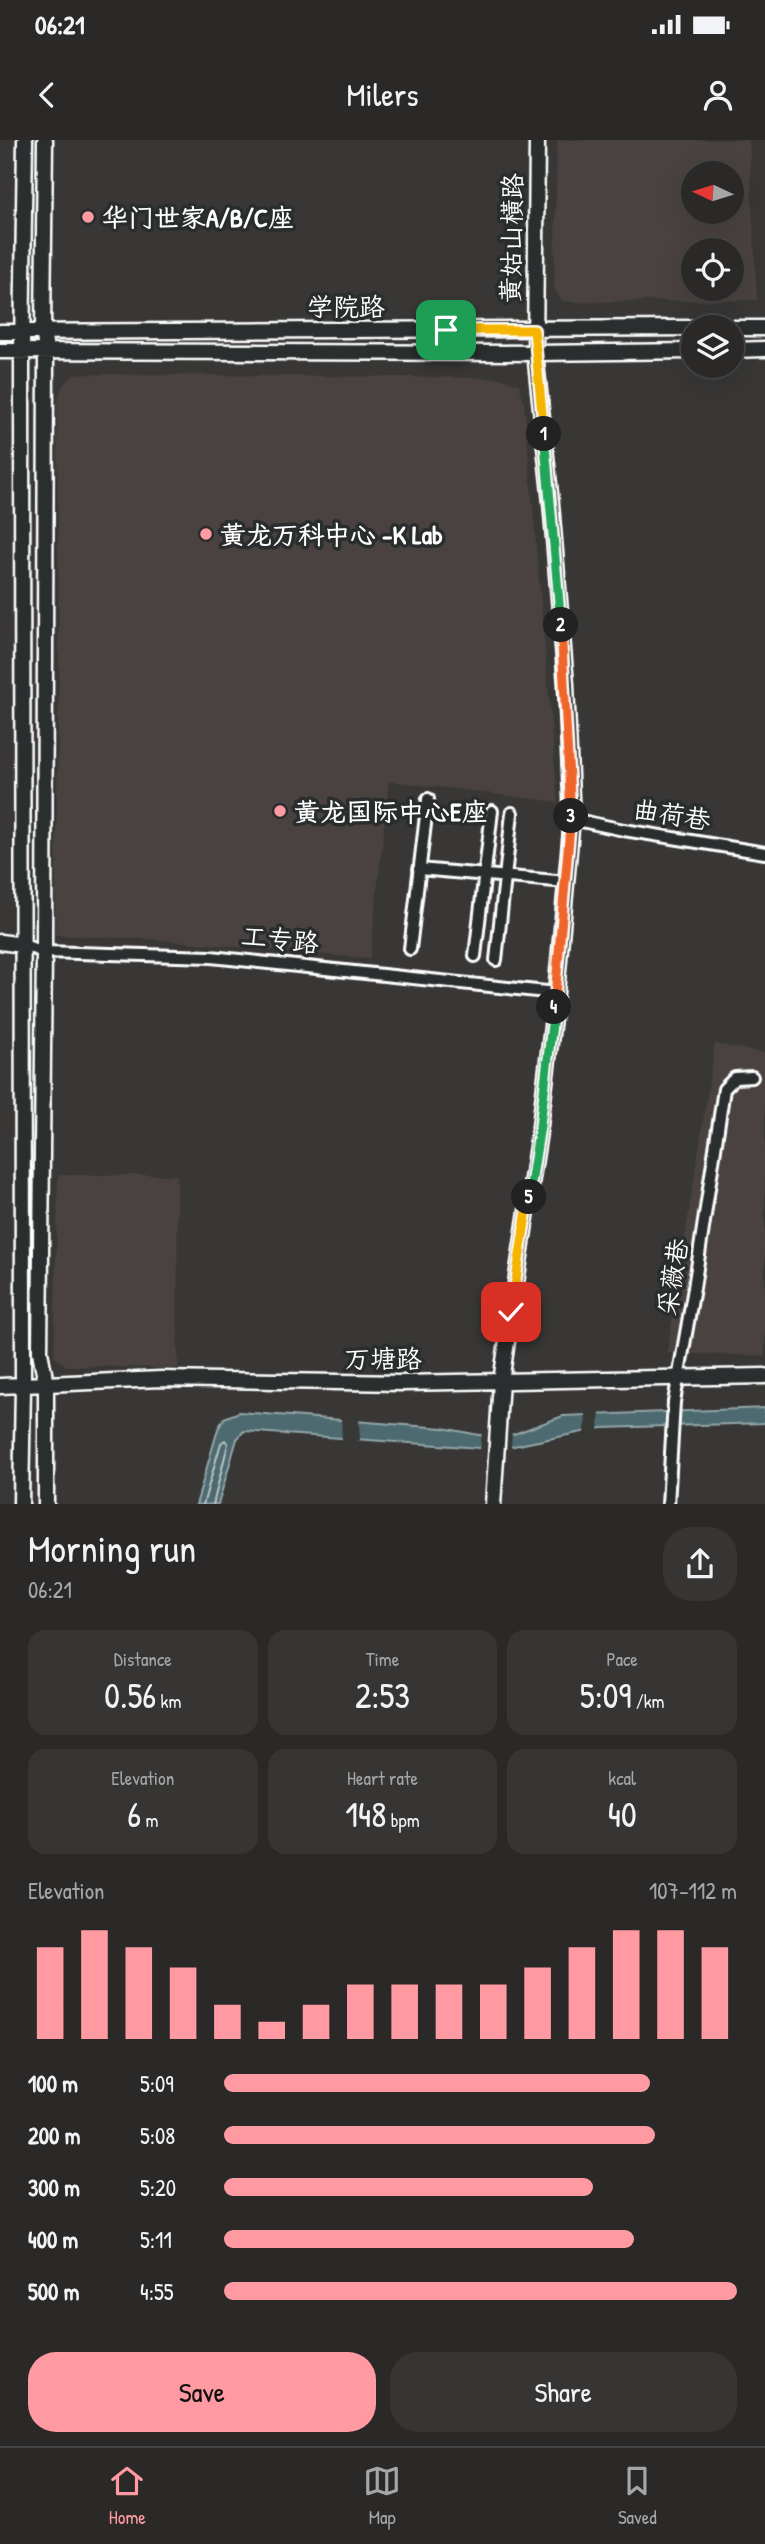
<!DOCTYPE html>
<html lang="en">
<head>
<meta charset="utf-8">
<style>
  :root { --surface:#2a2928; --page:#363534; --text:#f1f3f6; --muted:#a5a6a8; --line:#464545; --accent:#ff9aa2 }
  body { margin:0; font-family:"Patrick Hand","LXGW WenKai TC",sans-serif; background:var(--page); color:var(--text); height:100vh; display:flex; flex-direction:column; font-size:26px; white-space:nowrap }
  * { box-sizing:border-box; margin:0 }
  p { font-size:23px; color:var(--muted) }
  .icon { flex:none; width:38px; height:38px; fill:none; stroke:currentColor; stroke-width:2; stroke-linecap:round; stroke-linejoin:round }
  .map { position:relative; height:1364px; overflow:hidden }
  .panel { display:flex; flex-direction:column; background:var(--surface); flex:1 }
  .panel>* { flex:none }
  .needle { width:46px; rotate:274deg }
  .tools { position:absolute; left:681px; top:21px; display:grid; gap:14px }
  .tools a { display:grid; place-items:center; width:63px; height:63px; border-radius:50%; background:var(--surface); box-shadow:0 7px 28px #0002,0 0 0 2px var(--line); font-size:35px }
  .pin { position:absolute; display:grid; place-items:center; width:60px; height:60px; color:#fff; margin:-30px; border-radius:14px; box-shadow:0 4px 10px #0006 }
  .km { position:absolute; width:35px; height:35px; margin:-18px; border-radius:50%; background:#222; color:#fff; font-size:19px; line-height:35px; text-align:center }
  .round { display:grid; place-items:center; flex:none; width:74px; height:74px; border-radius:28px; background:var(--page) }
  .head { display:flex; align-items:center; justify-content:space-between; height:119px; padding:0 28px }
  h1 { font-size:38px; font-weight:600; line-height:52px }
  .metrics { display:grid; grid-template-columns:repeat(3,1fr); gap:10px; height:119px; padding:7px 28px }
  .metrics div { display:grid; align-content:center; border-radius:18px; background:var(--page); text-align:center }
  .metrics b { font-size:35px; font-weight:600 }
  .metrics small { font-size:19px; font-weight:400 }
  .metrics p { font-size:19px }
  .chart { height:196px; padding:14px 28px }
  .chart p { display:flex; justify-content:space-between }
  .chart svg { width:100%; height:126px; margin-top:7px; stroke:var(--accent); stroke-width:6 }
  .button { display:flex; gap:14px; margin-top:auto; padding:14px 28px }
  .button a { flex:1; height:80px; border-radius:28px; background:var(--accent); color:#111; font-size:28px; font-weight:600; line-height:80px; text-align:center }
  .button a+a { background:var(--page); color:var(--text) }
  ul { padding:0 28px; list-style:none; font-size:23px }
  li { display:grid; grid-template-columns:112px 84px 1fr; align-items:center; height:52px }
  li i { height:18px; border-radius:9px; background:var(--accent) }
  .status { display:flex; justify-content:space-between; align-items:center; height:49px; padding:0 35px; background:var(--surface); direction:ltr }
  .status svg { height:19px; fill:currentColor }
  header { display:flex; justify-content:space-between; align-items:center; height:91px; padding:0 28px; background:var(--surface); font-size:32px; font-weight:600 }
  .tab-bar { display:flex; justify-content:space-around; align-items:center; height:98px; border-top:2px solid var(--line); background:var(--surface); font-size:19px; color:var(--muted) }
  .tab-bar a { display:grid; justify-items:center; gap:4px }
  .tab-bar .on { color:var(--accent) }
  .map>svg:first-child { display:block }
</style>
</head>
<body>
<div class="status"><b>06:21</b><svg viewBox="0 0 49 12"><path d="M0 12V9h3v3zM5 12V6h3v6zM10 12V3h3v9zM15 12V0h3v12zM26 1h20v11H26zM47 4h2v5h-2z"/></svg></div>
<header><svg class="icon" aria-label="back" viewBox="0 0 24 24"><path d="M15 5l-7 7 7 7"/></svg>Milers<svg class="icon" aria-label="person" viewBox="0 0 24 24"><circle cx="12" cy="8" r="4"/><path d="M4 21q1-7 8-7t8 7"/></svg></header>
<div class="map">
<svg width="765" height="1365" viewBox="0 0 765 1365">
  <rect width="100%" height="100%" fill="#383736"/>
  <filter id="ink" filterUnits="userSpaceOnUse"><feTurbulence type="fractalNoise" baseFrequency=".0143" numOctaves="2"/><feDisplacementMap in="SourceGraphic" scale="14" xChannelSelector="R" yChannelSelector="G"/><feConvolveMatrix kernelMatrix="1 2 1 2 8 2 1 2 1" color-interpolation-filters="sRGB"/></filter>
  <g filter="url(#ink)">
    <path fill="#48433f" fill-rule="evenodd" d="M 557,0 L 749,0 L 757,160 L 572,162 L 562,161 L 554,148 ZM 693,33 L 732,33 L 732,72 L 693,72 ZM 693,110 L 732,110 L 732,149 L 693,149 Z
      M 75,234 L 500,238 L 519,244 L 524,263 L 558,662 L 389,641 L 370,819 L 163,800 L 55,795 L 59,533 L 57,263 L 63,245 Z
      M 715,904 L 765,913 L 765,1216 L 667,1213 Z
      M 58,1035 L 177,1035 L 178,1228 L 67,1226 L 54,1216 Z"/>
    <path fill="#4d6b6f" stroke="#94a6a9" stroke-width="2" d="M 765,1268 L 765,1283 L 602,1288 L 514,1306 L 480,1308 L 244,1291 L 237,1299 L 218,1364 L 196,1365 L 218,1289 L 224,1278 L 239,1272 L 443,1288 L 479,1295 L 514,1294 L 563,1276 Z"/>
    <path fill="#383736" d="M 600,1271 L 599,1292 L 585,1294 L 586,1272 Z
      M 341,1276 L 359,1278 L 360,1300 L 342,1301 Z
      M 512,1290 L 511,1310 L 480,1311 L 482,1292 Z"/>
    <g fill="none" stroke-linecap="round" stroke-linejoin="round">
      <path stroke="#b8c4c5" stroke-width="2" d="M 203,1365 L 221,1303 L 225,1300 L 228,1304 L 213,1365"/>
      <defs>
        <path id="street" d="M 572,679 L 624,690 L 765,713
          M 419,729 L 567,742
          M 23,805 L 44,812 L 211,817 L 556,853
          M 410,809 L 428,659
          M 475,816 L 492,671
          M 496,820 L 512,673
          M 668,1365 L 674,1262 L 694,1148 L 724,949 L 735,938 L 752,937"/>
        <path id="secondary" d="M 45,0 L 43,190 L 46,210 L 44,812 L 40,1212 L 46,1243 L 46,1365
          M 732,188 L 765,188
          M 0,192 L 693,188
          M 732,210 L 765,209
          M 0,211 L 535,213 L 693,211
          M 0,802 L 23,805
          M 0,1246 L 161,1239 L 403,1243 L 765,1236
          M 21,1365 L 23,1246 L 22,211 L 25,0
          M 493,1365 L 501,1241 L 540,986 L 556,853 L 572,679 L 566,544 L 551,363 L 535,213 L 537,0"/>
      </defs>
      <use href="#street" stroke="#fff" stroke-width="16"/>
      <use href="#secondary" stroke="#fff" stroke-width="19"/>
      <use href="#street" stroke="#2a2d2e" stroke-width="10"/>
      <use href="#secondary" stroke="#2a2d2e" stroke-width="14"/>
    </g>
  </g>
  <g fill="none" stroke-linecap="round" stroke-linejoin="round" filter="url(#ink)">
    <defs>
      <path id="split-1" d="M 446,190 L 534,190 L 544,294"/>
      <path id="split-2" d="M 544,294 L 561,485"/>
      <path id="split-3" d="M 561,485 L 571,676"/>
      <path id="split-4" d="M 554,867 L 571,676"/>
      <path id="split-5" d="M 529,1057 L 540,986 L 554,867"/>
      <path id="split-6" d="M 511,1172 L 529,1057"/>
    </defs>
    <use href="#split-1" stroke="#fff" stroke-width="14"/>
    <use href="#split-2" stroke="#fff" stroke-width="14"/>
    <use href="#split-3" stroke="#fff" stroke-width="14"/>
    <use href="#split-4" stroke="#fff" stroke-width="14"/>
    <use href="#split-5" stroke="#fff" stroke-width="14"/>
    <use href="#split-6" stroke="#fff" stroke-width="14"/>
    <use href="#split-1" stroke="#f5b400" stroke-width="9"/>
    <use href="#split-2" stroke="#22a559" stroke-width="9"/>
    <use href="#split-3" stroke="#f0652b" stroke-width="9"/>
    <use href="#split-4" stroke="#f0652b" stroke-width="9"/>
    <use href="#split-5" stroke="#22a559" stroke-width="9"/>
    <use href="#split-6" stroke="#f5b400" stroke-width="9"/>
  </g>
  <g fill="#ff9aa2" stroke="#2a2d2e" stroke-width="2.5">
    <circle cx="88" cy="77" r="7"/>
    <circle cx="206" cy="394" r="7"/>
    <circle cx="280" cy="671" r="7"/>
  </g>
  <g text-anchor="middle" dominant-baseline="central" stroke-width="7" stroke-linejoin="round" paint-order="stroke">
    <g font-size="26" font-weight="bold" fill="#fff" stroke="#2a2d2e" text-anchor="start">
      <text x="102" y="77">华门世家A/B/C座</text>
      <text x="220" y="394">黄龙万科中心 -K Lab</text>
      <text x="294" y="671">黄龙国际中心E座</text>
    </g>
    <g font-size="26" fill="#fff" stroke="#2a2d2e">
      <text transform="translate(511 98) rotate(-89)">黄姑山横路</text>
      <text x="346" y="166">学院路</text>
      <text transform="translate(672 674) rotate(9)">曲荷巷</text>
      <text transform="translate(280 799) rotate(6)">工专路</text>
      <text transform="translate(672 1137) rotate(-81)">采薇巷</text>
      <text x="383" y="1218">万塘路</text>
    </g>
  </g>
</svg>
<div class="tools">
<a><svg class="needle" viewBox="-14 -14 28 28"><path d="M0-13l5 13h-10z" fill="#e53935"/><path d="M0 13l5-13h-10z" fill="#a5a6a8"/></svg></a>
<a><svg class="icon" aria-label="locate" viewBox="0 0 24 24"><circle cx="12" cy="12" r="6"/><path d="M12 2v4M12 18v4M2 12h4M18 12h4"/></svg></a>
<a><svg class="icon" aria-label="layers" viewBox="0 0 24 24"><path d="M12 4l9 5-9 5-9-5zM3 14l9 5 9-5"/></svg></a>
</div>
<div class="pin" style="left:446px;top:190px;background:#1e9e55"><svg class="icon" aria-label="arrive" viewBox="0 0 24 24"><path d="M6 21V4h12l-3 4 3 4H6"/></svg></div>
<div class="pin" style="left:511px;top:1172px;background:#d93025"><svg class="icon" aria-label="check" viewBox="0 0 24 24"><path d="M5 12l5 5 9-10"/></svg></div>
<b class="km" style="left:544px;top:294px">1</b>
<b class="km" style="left:561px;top:485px">2</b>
<b class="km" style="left:571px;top:676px">3</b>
<b class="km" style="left:554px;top:867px">4</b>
<b class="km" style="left:529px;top:1057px">5</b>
</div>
<section class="panel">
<div class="head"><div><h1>Morning run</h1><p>06:21</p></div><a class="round"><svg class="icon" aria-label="share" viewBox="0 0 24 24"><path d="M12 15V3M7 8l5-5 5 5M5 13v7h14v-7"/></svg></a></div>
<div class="metrics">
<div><p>Distance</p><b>0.56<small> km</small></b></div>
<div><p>Time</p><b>2:53</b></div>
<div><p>Pace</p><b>5:09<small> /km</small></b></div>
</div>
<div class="metrics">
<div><p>Elevation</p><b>6<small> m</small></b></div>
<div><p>Heart rate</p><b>148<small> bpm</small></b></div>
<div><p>kcal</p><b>40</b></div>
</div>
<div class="chart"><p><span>Elevation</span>107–112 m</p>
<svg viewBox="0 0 160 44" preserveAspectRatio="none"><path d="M5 44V12M15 44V6M25 44V12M35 44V19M45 44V32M55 44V38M65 44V32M75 44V25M85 44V25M95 44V25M105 44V25M115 44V19M125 44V12M135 44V6M145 44V6M155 44V12"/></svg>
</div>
<ul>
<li><b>100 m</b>5:09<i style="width:83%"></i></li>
<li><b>200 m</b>5:08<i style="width:84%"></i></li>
<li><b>300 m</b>5:20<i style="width:72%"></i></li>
<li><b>400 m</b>5:11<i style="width:80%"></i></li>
<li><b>500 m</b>4:55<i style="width:100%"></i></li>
</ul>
<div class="button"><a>Save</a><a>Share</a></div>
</section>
<nav class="tab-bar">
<a class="on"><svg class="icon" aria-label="home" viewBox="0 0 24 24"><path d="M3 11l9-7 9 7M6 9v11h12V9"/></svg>Home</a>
<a><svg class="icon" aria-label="map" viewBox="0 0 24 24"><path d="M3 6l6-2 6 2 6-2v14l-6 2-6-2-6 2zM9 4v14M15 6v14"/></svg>Map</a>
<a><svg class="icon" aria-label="saved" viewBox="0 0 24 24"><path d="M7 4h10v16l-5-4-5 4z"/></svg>Saved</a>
</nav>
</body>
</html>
